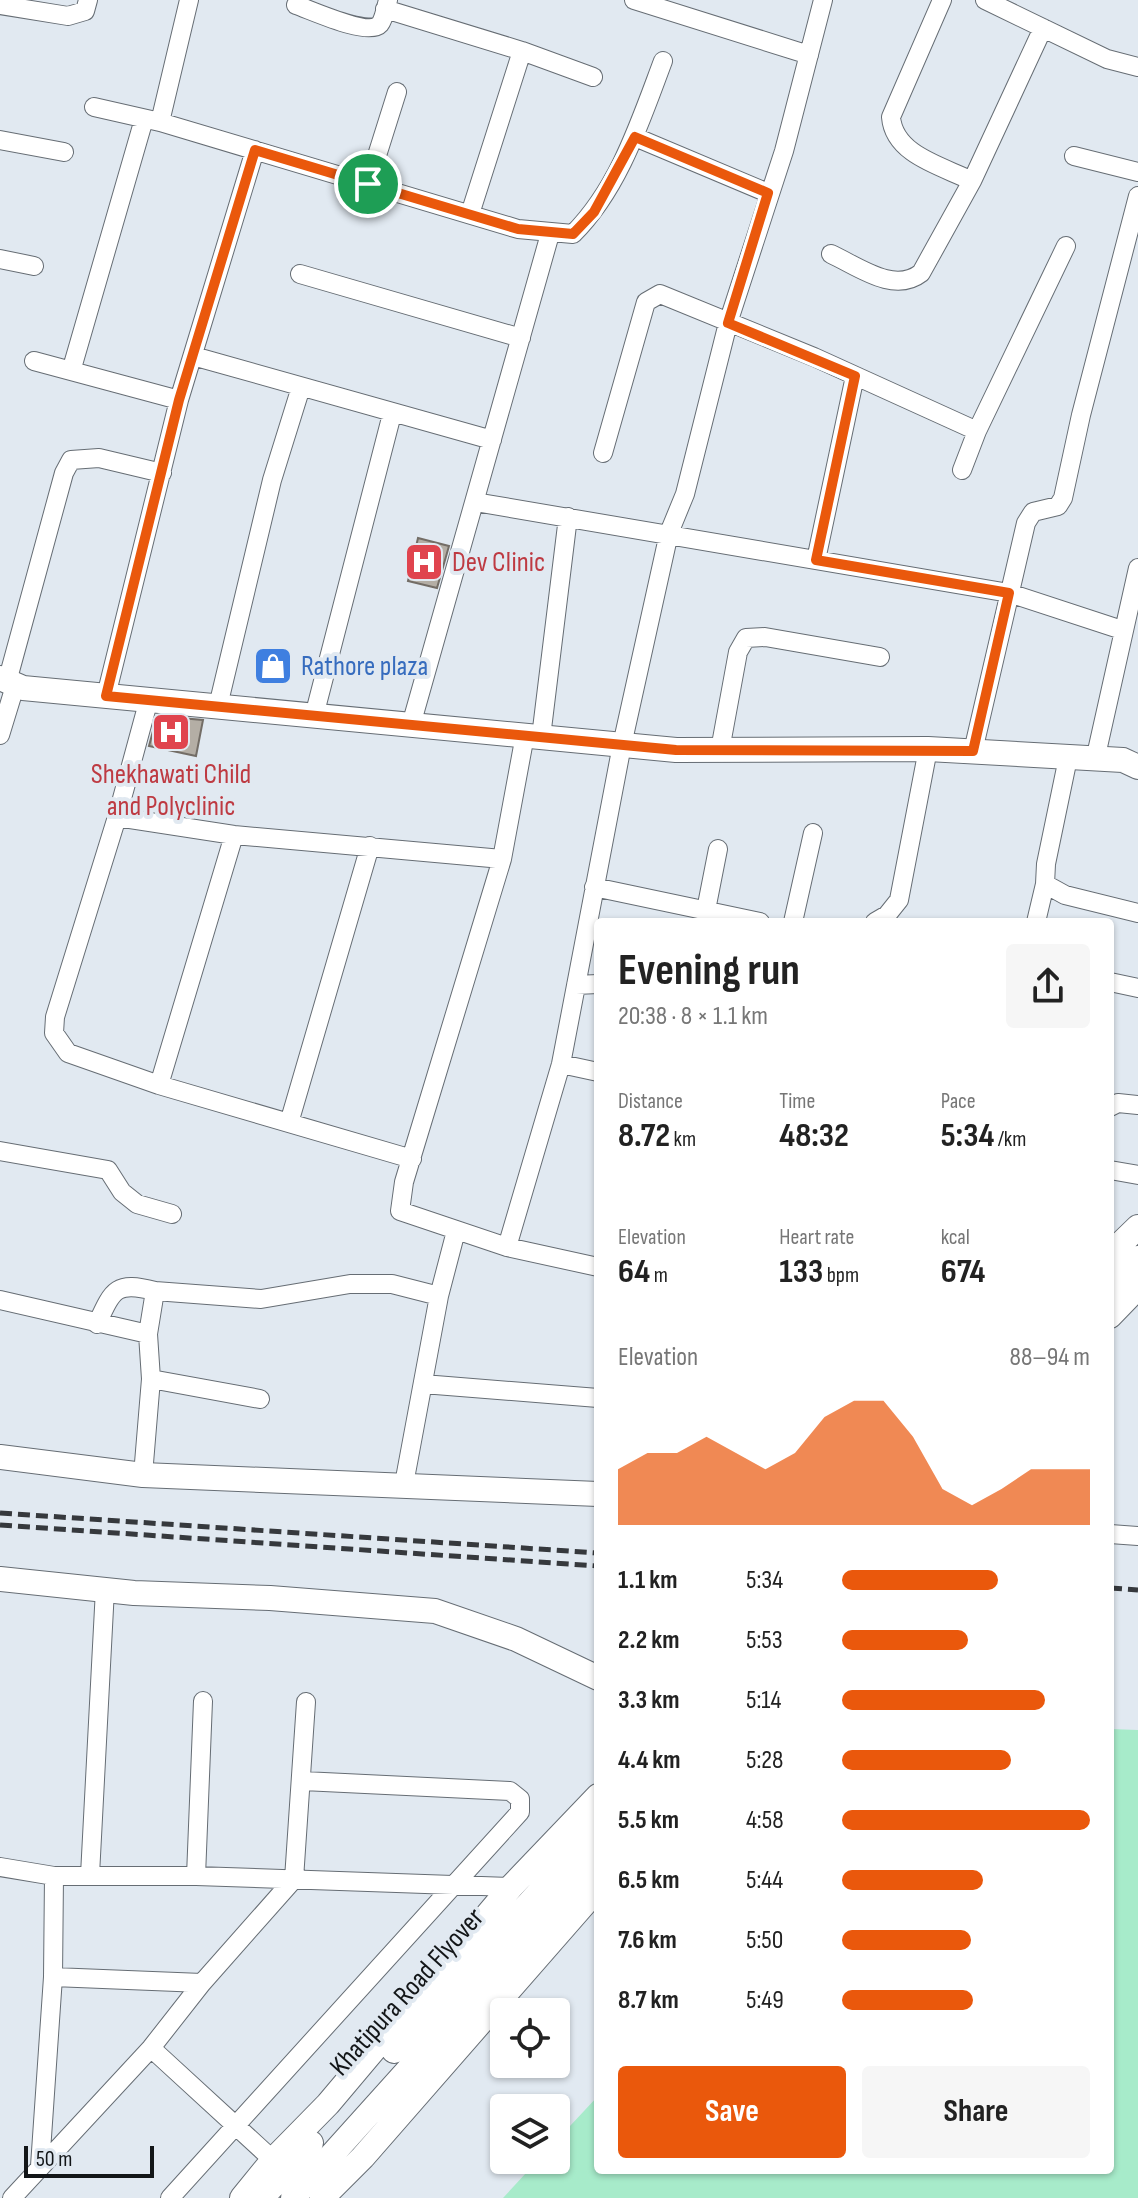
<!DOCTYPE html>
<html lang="en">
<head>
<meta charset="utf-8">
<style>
  :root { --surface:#fff; --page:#f6f6f6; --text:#222; --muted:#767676; --accent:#ea580c }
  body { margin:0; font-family:"Sofia Sans Condensed",sans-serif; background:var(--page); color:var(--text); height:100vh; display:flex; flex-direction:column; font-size:30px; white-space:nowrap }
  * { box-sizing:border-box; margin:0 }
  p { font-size:26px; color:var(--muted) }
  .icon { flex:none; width:44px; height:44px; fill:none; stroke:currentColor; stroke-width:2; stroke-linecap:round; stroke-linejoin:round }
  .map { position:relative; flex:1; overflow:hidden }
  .details { position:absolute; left:594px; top:918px; width:520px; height:1256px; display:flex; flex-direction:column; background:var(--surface); border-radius:8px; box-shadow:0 2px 6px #0004 }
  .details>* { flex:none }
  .controls { position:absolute; left:490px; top:1998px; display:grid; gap:16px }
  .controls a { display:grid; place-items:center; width:80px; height:80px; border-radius:8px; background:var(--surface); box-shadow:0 2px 6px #0004; font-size:40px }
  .scale { position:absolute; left:24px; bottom:20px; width:130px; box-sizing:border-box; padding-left:8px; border:4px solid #131618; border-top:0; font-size:22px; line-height:28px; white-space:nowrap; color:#131618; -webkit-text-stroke:6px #e1e9f1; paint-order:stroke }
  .pin { position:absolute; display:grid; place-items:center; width:68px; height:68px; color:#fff; margin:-34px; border:4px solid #fff; border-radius:50%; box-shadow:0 2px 8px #0007 }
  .round { display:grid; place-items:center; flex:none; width:84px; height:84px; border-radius:8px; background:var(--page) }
  .overview { display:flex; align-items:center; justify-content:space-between; height:136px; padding:0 24px }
  h1 { font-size:44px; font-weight:700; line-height:60px }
  .metrics { display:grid; grid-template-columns:repeat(3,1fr); gap:12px; height:136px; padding:8px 24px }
  .metrics div { display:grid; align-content:center }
  .metrics b { font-size:34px; font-weight:700 }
  .metrics small { font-size:22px; font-weight:400 }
  .metrics p { font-size:22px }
  .chart { height:224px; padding:16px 24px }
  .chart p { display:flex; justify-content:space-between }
  .chart svg { width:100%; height:144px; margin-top:8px; fill:var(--accent); opacity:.7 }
  .cta { display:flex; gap:16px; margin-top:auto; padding:16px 24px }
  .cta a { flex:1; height:92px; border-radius:8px; background:var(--accent); color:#fff; font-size:32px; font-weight:700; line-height:92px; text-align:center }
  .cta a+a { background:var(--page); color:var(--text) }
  ul { padding:0 24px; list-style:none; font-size:26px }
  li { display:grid; grid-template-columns:128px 96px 1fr; align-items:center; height:60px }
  li i { height:20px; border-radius:10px; background:var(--accent) }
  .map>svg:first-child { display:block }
</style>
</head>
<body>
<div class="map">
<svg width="1138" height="2198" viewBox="0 0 1138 2198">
  <rect width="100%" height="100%" fill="#e1e9f1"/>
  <path fill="#a7ebca" d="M 1110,1729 L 1138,1730 L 1138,2198 L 503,2198 L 538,2160 L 556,2160 L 556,2141 L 598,2096 L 598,2170 L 1110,2170 Z"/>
  <path fill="#b4aea5" stroke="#736d66" stroke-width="2" d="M 418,538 L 449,546 L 437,588 L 408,581 Z
    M 157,716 L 203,720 L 196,756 L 149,746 Z"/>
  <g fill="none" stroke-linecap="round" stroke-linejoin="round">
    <defs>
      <path id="street" d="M 634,0 L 809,55
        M 942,0 L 891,117 C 894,155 942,166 972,181
        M 985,0 L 1107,59 L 1138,67
        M 0,5 L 68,16 L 85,11 L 88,0
        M 296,5 C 311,10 369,37 380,24 C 384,19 386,7 388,0
        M 385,9 L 522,51 L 593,77
        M 94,107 L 160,122 L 518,229 L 573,234 C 619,188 640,122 663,61
        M 160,122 L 189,0
        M 635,137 L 768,193
        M 0,140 L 64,152
        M 1074,156 L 1138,172
        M 368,184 L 397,92
        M 470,214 L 522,51
        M 831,254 C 859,267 894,294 921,273 L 972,181 L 1043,28
        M 0,259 L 34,266
        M 300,274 L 521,338
        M 193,356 L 492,440
        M 34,361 L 179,400 L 255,150
        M 72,368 L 144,119
        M 603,453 L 646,302 L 660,294 L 814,357 L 977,431 L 1066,246
        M 962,470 L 977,431
        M 475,502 L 1009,593 L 1122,630
        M 816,560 L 855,376
        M 7,682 L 64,473 L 71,460 L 99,458 L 162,473
        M 106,696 L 179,400
        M 149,699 L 117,817 L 55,1017 L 54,1033 L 68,1053 L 159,1085 L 412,1159
        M 218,706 L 272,480 L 301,387
        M 314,716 L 392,414
        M 411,725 L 550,234
        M 0,735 L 15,686
        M 525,735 L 502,859 L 404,1182 L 400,1211 L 507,1247 L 598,1267
        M 541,737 L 568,517
        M 720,750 L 738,652 L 746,638 L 765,637 L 880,657
        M 973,751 L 1026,523 L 1033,512 L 1058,506 L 1063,498 L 1081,415 L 1138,196
        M 1068,758 L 1046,864 L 1045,884 L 1065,895 L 1138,913
        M 1095,760 L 1138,568
        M 117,817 L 234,835 L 502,859
        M 594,887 L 760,922
        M 706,910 L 718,849
        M 793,922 L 813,833
        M 875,922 L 887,915 L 899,900 L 928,749
        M 1036,922 L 1045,884
        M 1110,982 L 1138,988
        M 576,985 L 598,984
        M 561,1064 L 598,1072
        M 159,1085 L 234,835
        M 1110,1107 L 1118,1103 L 1138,1105
        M 289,1123 L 370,846
        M 0,1151 L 108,1170 L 122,1192 L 137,1204 L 172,1214
        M 1110,1170 L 1138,1175
        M 507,1247 L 561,1064 L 622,745 L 669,533 L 685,494 L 728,323 L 784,151 L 823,0
        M 0,1300 L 148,1334
        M 97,1324 C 113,1289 116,1281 155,1291
        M 151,1379 L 260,1399
        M 423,1384 L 598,1398
        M 143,1475 L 151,1379 L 148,1334 L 155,1291 L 261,1299 L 350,1284 L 392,1284 L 439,1296
        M 404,1484 L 439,1296 L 456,1231
        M 1110,1534 L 1138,1536
        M 0,1867 L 54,1876 L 196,1876 L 511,1887
        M 90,1875 L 105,1589
        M 196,1876 L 203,1701
        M 53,1977 L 202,1983
        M 151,2048 L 273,2160
        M 40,2166 L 53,1977 L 54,1876
        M 12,2198 L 151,2048 L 202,1983 L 294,1879 L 306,1702
        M 170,2198 L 520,1812 L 520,1799 L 510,1791 L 303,1781"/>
      <path id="secondary" d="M 0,678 L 23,688 L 676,750 L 928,749 L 1123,760 L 1138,767
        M 1110,1254 L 1138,1227
        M 1110,1287 L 1138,1258
        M 1110,1316 L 1138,1287
        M 0,1457 L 143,1475 L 598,1494
        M 0,1579 L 134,1593 L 270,1598 L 435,1611 L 516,1639 L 598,1678
        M 394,2051 L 598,1828
        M 242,2198 L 273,2160 L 328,2104 L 511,1887 L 598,1796
        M 262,2198 L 311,2143
        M 293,2198 L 598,1859
        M 322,2198 L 363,2157 L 598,1888"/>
    </defs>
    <use href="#street" stroke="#666d74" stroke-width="20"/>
    <use href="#secondary" stroke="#666d74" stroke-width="26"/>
    <use href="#street" stroke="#fff" stroke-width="18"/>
    <use href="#secondary" stroke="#fff" stroke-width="24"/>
    <path stroke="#36393d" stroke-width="5" stroke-dasharray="12 6" stroke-linecap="butt" d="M 0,1513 L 598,1553
      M 0,1525 L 598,1566
      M 1110,1588 L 1138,1590"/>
  </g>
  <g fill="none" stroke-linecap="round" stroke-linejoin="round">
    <defs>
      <path id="route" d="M 635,137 L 768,193 L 728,323 L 855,376 L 816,560 L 1009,593 L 973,751 L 676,750 L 106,696 L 179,400 L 255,150 L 518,229 L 573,234 L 594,212 Z"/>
    </defs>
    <use href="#route" stroke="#fff" stroke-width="16"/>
    <use href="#route" stroke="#ea580c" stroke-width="10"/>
  </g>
  <defs>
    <symbol id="hospital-square" viewBox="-11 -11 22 22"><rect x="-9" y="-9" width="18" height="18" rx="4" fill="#e0444e" stroke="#e1e9f1"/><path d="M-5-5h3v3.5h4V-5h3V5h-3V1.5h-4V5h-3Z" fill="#fff"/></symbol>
    <symbol id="shop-square" viewBox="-11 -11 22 22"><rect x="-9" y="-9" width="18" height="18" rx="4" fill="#3f7fe0" stroke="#e1e9f1"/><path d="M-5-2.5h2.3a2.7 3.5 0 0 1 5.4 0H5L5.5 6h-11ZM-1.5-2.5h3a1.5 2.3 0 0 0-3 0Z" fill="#fff"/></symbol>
  </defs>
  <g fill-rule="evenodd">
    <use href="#hospital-square" x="402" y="540" width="44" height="44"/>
    <use href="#shop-square" x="251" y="644" width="44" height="44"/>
    <use href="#hospital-square" x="149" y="710" width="44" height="44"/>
  </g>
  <g text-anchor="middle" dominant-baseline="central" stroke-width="8" stroke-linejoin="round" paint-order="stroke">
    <g font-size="28" fill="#be3a42" stroke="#e1e9f1" text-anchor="start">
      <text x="452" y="562">Dev Clinic</text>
      <text x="171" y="774" text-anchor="middle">Shekhawati Child<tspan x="171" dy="32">and Polyclinic</tspan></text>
    </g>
    <g font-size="28" fill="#366cbe" stroke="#e1e9f1" text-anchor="start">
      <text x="301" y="666">Rathore plaza</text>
    </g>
    <g font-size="28" fill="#131618" stroke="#e1e9f1">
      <text transform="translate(407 1992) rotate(-48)">Khatipura Road Flyover</text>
    </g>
  </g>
</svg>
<div class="controls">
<a><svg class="icon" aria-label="locate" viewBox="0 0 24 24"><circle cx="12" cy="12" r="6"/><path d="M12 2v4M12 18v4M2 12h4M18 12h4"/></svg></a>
<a><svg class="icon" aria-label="layers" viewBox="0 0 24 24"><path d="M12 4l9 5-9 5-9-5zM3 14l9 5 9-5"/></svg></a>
</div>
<div class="scale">50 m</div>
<div class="pin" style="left:368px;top:184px;background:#1e9e55"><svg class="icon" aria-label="arrive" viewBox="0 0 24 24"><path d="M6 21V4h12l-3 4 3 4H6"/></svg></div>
<section class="details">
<div class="overview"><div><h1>Evening run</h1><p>20:38 · 8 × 1.1 km</p></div><a class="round"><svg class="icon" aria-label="share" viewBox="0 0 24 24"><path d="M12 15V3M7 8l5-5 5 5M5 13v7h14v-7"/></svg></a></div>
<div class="metrics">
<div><p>Distance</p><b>8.72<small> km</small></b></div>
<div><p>Time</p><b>48:32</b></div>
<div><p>Pace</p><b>5:34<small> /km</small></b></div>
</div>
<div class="metrics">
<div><p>Elevation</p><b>64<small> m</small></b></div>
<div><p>Heart rate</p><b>133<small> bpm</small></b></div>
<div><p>kcal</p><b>674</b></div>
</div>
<div class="chart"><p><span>Elevation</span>88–94 m</p>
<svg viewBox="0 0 160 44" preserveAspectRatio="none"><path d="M0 44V27L10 22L20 22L30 17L40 22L50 27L60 22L70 11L80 6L90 6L100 17L110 33L120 38L130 33L140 27L150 27L160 27V44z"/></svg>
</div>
<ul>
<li><b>1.1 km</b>5:34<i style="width:63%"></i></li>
<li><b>2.2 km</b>5:53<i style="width:51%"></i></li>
<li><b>3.3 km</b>5:14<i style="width:82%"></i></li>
<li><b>4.4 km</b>5:28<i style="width:68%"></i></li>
<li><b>5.5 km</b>4:58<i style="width:100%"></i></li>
<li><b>6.5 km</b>5:44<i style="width:57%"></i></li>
<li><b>7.6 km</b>5:50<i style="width:52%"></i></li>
<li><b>8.7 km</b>5:49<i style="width:53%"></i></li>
</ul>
<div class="cta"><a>Save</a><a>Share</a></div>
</section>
</div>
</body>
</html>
